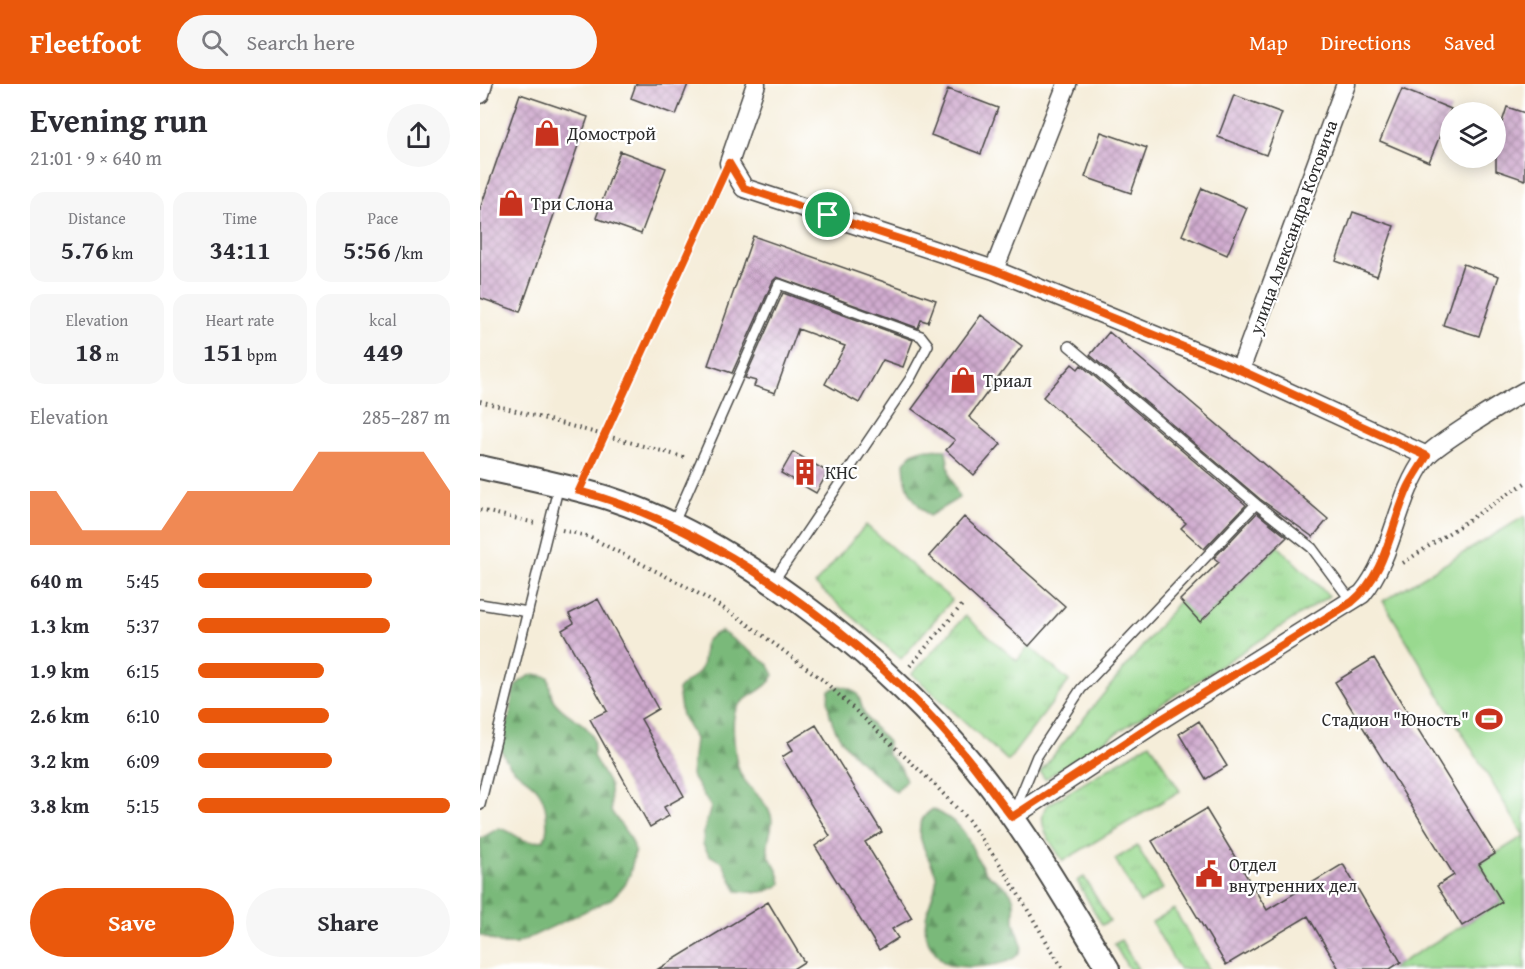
<!DOCTYPE html>
<html lang="en">
<head>
<meta charset="utf-8">
<style>
  :root { --surface:#fff; --page:#f7f7f7; --text:#2b2b33; --muted:#7c7c81; --accent:#ea580c }
  body { margin:0; font-family:"Gentium Book Plus",serif; background:var(--page); color:var(--text); height:100vh; display:flex; flex-direction:column; font-size:22px; white-space:nowrap }
  * { box-sizing:border-box; margin:0 }
  p { font-size:20px; color:var(--muted) }
  .icon { flex:none; width:33px; height:33px; fill:none; stroke:currentColor; stroke-width:2; stroke-linecap:round; stroke-linejoin:round }
  .map { position:relative; flex:1; overflow:hidden }
  .side { display:flex; flex-direction:column; background:var(--surface); width:480px }
  .side>* { flex:none }
  .buttons { position:absolute; left:960px; top:18px; display:grid; gap:12px }
  .buttons a { display:grid; place-items:center; width:66px; height:66px; border-radius:50%; background:var(--surface); box-shadow:0 3px 15px #0003; font-size:30px }
  .pin { position:absolute; display:grid; place-items:center; width:51px; height:51px; color:#fff; margin:-26px; border:3px solid #fff; border-radius:50%; box-shadow:0 2px 6px #0007 }
  .round { display:grid; place-items:center; flex:none; width:63px; height:63px; border-radius:32px; background:var(--page) }
  .summary { display:flex; align-items:center; justify-content:space-between; height:102px; padding:0 30px }
  h1 { font-size:33px; font-weight:600; line-height:45px }
  .figures { display:grid; grid-template-columns:repeat(3,1fr); gap:9px; height:102px; padding:6px 30px }
  .figures div { display:grid; align-content:center; border-radius:15px; background:var(--page); text-align:center }
  .figures b { font-size:26px; font-weight:600 }
  .figures small { font-size:16px; font-weight:400 }
  .figures p { font-size:16px }
  .chart { height:168px; padding:12px 30px }
  .chart p { display:flex; justify-content:space-between }
  .chart svg { width:100%; height:108px; margin-top:6px; fill:var(--accent); opacity:.7 }
  .cta { display:flex; gap:12px; margin-top:auto; padding:12px 30px }
  .cta a { flex:1; height:69px; border-radius:36px; background:var(--accent); color:#fff; font-size:24px; font-weight:600; line-height:69px; text-align:center }
  .cta a+a { background:var(--page); color:var(--text) }
  ul { padding:0 30px; list-style:none; font-size:20px }
  li { display:grid; grid-template-columns:96px 72px 1fr; align-items:center; height:45px }
  li i { height:15px; border-radius:8px; background:var(--accent) }
  header { display:flex; align-items:center; gap:36px; box-sizing:border-box; height:84px; padding:0 30px; background:var(--accent); color:#fff }
  header strong { font-size:28px }
  nav { display:flex; gap:33px; margin-inline-start:auto; font-size:21px }
  .search { width:420px; height:54px; background:var(--page); display:flex; align-items:center; gap:15px; box-sizing:border-box; padding:0 21px; border-radius:33px; color:var(--muted); font-size:22px }
  main { display:flex; flex:1; min-height:0 }
  .map>svg:first-child { display:block }
</style>
</head>
<body>
<header>
<strong>Fleetfoot</strong>
<div class="search"><svg class="icon" aria-label="search" viewBox="0 0 24 24"><circle cx="10" cy="10" r="6"/><path d="M15 15l6 6"/></svg>Search here</div>
<nav><a>Map</a><a>Directions</a><a>Saved</a></nav>
</header>
<main>
<section class="side">
<div class="summary"><div><h1>Evening run</h1><p>21:01 · 9 × 640 m</p></div><a class="round"><svg class="icon" aria-label="share" viewBox="0 0 24 24"><path d="M12 15V3M7 8l5-5 5 5M5 13v7h14v-7"/></svg></a></div>
<div class="figures">
<div><p>Distance</p><b>5.76<small> km</small></b></div>
<div><p>Time</p><b>34:11</b></div>
<div><p>Pace</p><b>5:56<small> /km</small></b></div>
</div>
<div class="figures">
<div><p>Elevation</p><b>18<small> m</small></b></div>
<div><p>Heart rate</p><b>151<small> bpm</small></b></div>
<div><p>kcal</p><b>449</b></div>
</div>
<div class="chart"><p><span>Elevation</span>285–287 m</p>
<svg viewBox="0 0 160 44" preserveAspectRatio="none"><path d="M0 44V22L10 22L20 38L30 38L40 38L50 38L60 22L70 22L80 22L90 22L100 22L110 6L120 6L130 6L140 6L150 6L160 22V44z"/></svg>
</div>
<ul>
<li><b>640 m</b>5:45<i style="width:69%"></i></li>
<li><b>1.3 km</b>5:37<i style="width:76%"></i></li>
<li><b>1.9 km</b>6:15<i style="width:50%"></i></li>
<li><b>2.6 km</b>6:10<i style="width:52%"></i></li>
<li><b>3.2 km</b>6:09<i style="width:53%"></i></li>
<li><b>3.8 km</b>5:15<i style="width:100%"></i></li>
</ul>
<div class="cta"><a>Save</a><a>Share</a></div>
</section>
<div class="map">
<svg width="1045" height="885" viewBox="0 0 1045 885">
  <defs>
    <pattern id="grass-tufts" width="24" height="20" patternUnits="userSpaceOnUse" patternTransform="scale(1.5)"><rect width="24" height="20" fill="#99d98f"/><path d="M3 7l-1-3M5 7V3M7 7l1-3M15 17l-1-3M17 17v-4M19 17l1-3" fill="none" stroke="#84ba7c"/></pattern>
    <pattern id="forest-firs" width="22" height="20" patternUnits="userSpaceOnUse" patternTransform="scale(1.5)"><rect width="22" height="20" fill="#7ab97a"/><path d="M5 1l3.5 6h-7zM16 11l3.5 6h-7z" fill="#649764"/></pattern>
    <pattern id="building-cross-hatch" width="8" height="8" patternUnits="userSpaceOnUse" patternTransform="scale(1.5)"><rect width="8" height="8" fill="#d0abcf"/><path d="M0 0l8 8M0 8l8-8" fill="none" stroke="#a98ba8"/></pattern>
  </defs>
  <rect width="100%" height="100%" fill="#fff"/>
  <filter id="ink" filterUnits="userSpaceOnUse"><feTurbulence type="fractalNoise" baseFrequency=".0167" numOctaves="2"/><feDisplacementMap in="SourceGraphic" scale="12" xChannelSelector="R" yChannelSelector="G"/><feConvolveMatrix kernelMatrix="1 2 1 2 8 2 1 2 1" color-interpolation-filters="sRGB"/></filter>
  <filter id="wash" filterUnits="userSpaceOnUse"><feTurbulence type="fractalNoise" baseFrequency=".008" numOctaves="4" result="noise"/><feDisplacementMap in="SourceGraphic" scale="24" xChannelSelector="R" yChannelSelector="G"/><feGaussianBlur stdDeviation="1.35" result="paint"/><feColorMatrix in="noise" values="0 0 0 0 0 0 0 0 0 0 0 0 0 0 0 0 0 1.4 0 .05"/><feComposite in="paint" operator="in"/></filter>
  <g filter="url(#wash)">
    <rect width="100%" height="100%" fill="#f5edd9"/>
    <path fill="url(#grass-tufts)" stroke="#62825d" stroke-width="1.5" d="M 386,441 L 472,516 L 421,575 L 335,500 Z
      M 798,462 L 849,512 L 565,695 L 560,688 L 700,516 L 721,537 Z
      M 485,532 L 537,577 L 549,562 L 589,597 L 528,677 L 432,590 Z
      M 670,659 L 700,707 L 583,777 C 572,759 555,742 566,722 Z
      M 657,762 L 683,805 L 660,819 L 635,775 Z
      M 604,793 L 630,837 L 622,841 L 597,797 Z
      M 694,825 L 729,885 L 699,885 L 672,838 Z
      M 641,856 L 658,885 L 649,885 L 634,860 Z"/>
    <path fill="url(#forest-firs)" stroke="#527252" stroke-width="1.5" d="M 443,365 L 466,366 L 470,391 L 479,414 L 449,432 C 431,415 425,404 424,379 L 432,369 Z
      M 241,547 L 288,580 L 294,591 C 286,609 257,612 254,632 C 252,644 255,680 261,691 C 269,705 285,715 291,731 C 295,744 286,754 288,767 C 290,779 299,782 301,800 C 287,810 274,809 257,807 L 242,778 L 229,771 L 223,760 L 224,747 L 231,723 L 211,691 L 215,655 L 202,632 L 198,606 C 204,597 215,595 220,586 C 230,569 213,559 241,547 Z
      M 54,590 L 68,593 C 70,600 70,611 74,617 C 90,639 119,637 113,672 L 130,702 L 131,727 L 151,755 L 155,767 L 150,790 L 145,801 L 131,815 L 36,860 L 22,860 L 0,851 L 0,755 L 19,744 C 39,749 40,762 64,756 C 68,746 67,739 66,728 C 61,687 28,701 19,656 C 22,650 26,644 28,638 C 36,614 24,602 54,590 Z
      M 360,602 C 387,607 376,620 388,636 C 394,644 402,651 408,658 L 407,670 L 421,684 L 426,696 L 416,708 C 385,682 342,652 349,606 Z
      M 453,725 C 494,747 482,751 504,786 C 511,797 529,800 533,814 C 536,820 533,830 534,837 C 535,845 542,855 541,863 C 539,885 482,885 466,880 C 460,876 453,865 449,859 C 436,831 462,806 455,788 C 445,766 427,741 453,725 Z"/>
    <path fill="#99d98f" stroke="#62825d" stroke-width="1.5" d="M 1045,432 L 1045,885 L 910,885 L 1022,818 L 999,780 L 1044,752 L 903,517 Z"/>
    <g id="blocks">
      <path fill="url(#building-cross-hatch)" d="M 156,0 L 208,0 L 196,31 L 151,14 Z
        M 468,5 L 518,24 L 501,70 L 451,51 Z
        M 922,5 L 971,25 L 949,78 L 900,57 Z
        M 40,10 L 108,33 L 40,228 L 0,214 L 0,125 Z
        M 754,11 L 802,29 L 786,71 L 738,53 Z
        M 1027,23 L 1045,29 L 1045,96 L 1016,86 L 1016,57 Z
        M 621,48 L 667,64 L 651,109 L 605,93 Z
        M 140,67 L 186,84 L 161,150 L 116,134 Z
        M 722,104 L 767,124 L 747,171 L 702,151 Z
        M 873,128 L 914,142 L 897,192 L 856,177 Z
        M 273,152 L 456,216 L 448,238 L 441,236 L 438,244 L 297,193 L 293,197 L 252,289 L 228,281 Z
        M 983,180 L 1019,192 L 999,252 L 963,241 Z
        M 303,209 L 433,256 L 423,283 L 403,276 L 379,319 L 345,300 L 365,262 L 318,245 L 295,309 L 274,302 L 276,297 L 265,294 Z
        M 501,231 L 542,262 L 489,333 L 521,360 L 494,391 L 466,366 L 475,356 L 432,325 Z
        M 629,248 L 848,435 L 833,453 L 780,415 L 610,271 Z
        M 592,280 L 598,285 L 601,281 L 766,421 L 724,465 L 701,444 L 706,439 L 563,313 Z
        M 313,368 L 348,388 L 336,409 L 301,389 Z
        M 777,429 L 807,453 L 720,538 L 700,516 L 739,478 L 734,474 Z
        M 484,433 L 585,522 L 549,562 L 449,472 Z
        M 118,515 L 178,625 L 161,635 L 204,712 L 184,723 L 189,732 L 170,743 L 110,635 L 127,627 L 82,546 L 94,539 L 89,530 Z
        M 894,574 L 1015,770 L 999,780 L 1022,818 L 982,842 L 957,802 L 974,791 L 855,598 Z
        M 719,637 L 747,682 L 726,695 L 699,650 Z
        M 336,641 L 402,748 L 385,758 L 432,834 L 412,845 L 418,854 L 399,866 L 335,762 L 350,752 L 302,673 L 313,666 L 308,658 Z
        M 726,725 L 787,826 L 863,780 L 921,878 L 910,885 L 859,885 L 828,832 L 746,881 L 672,757 Z
        M 288,818 L 324,878 L 313,885 L 178,885 Z"/>
    </g>
  </g>
  <g filter="url(#ink)">
    <use href="#blocks" fill-opacity="0" stroke="#494845" stroke-width="1.5"/>
    <g fill="none" stroke-linecap="round" stroke-linejoin="round">
      <defs>
        <path id="service" d="M 776,420 L 832,464 L 872,518
          M 193,441 L 299,200 L 441,252 L 448,261 L 430,295 L 293,498
          M 0,520 L 48,528
          M 0,721 L 79,401
          M 534,728 L 557,672 L 601,605 L 776,420 L 589,262"/>
        <path id="minor" d="M 276,0 L 249,79 L 264,104 L 514,186 L 760,286 L 947,372
          M 0,10 L 3,0
          M 514,186 L 587,0
          M 760,286 L 866,0
          M 532,733 L 677,638 L 882,510 C 915,470 915,414 946,373 C 956,360 1027,317 1045,307"/>
        <path id="tertiary" d="M 0,383 C 43,393 86,401 128,414 C 251,453 394,566 479,664 C 537,730 582,810 628,885"/>
      </defs>
      <use href="#service" stroke="#494845" stroke-width="12"/>
      <use href="#minor" stroke="#494845" stroke-width="21"/>
      <use href="#tertiary" stroke="#494845" stroke-width="26"/>
      <path stroke="#494845" stroke-width="4" stroke-dasharray="1.5 4.5" stroke-linecap="butt" d="M 0,317 L 207,374
        M 108,387 L 238,102
        M 0,426 L 55,439
        M 82,446 L 107,452 L 209,504 L 258,533 L 344,597 L 454,700 L 488,736 L 522,783 L 583,885
        M 923,479 L 1045,399
        M 430,582 L 482,521"/>
      <use href="#service" stroke="#fff" stroke-width="9"/>
      <use href="#minor" stroke="#fff" stroke-width="18"/>
      <use href="#tertiary" stroke="#fff" stroke-width="22"/>
    </g>
  </g>
  <g fill="none" stroke-linecap="round" stroke-linejoin="round" filter="url(#ink)">
    <defs>
      <path id="route" d="M 249,79 L 264,104 L 514,186 L 760,286 L 947,372 C 941,382 933,393 928,404 C 910,443 907,489 872,518 L 677,638 L 532,733 C 514,710 498,686 479,664 C 389,557 236,443 99,407 Z"/>
    </defs>
    <use href="#route" stroke="#fff" stroke-width="12"/>
    <use href="#route" stroke="#ea580c" stroke-width="8"/>
  </g>
  <defs>
    <symbol id="shop-bare" viewBox="-9 -9 18 18"><path d="M-5-2.5h2.3a2.7 3.5 0 0 1 5.4 0H5L5.5 6h-11ZM-1.5-2.5h3a1.5 2.3 0 0 0-3 0Z" fill="#c8321e" stroke="#fff" stroke-width="2.5" paint-order="stroke"/></symbol>
    <symbol id="building-bare" viewBox="-9 -9 18 18"><path d="M-4-6H4V6H1V3H-1V6H-4ZM-2.5-4.3h1.7v1.8h-1.7ZM.8-4.3h1.7v1.8H.8ZM-2.5-1h1.7V.8h-1.7ZM.8-1h1.7V.8H.8Z" fill="#c8321e" stroke="#fff" stroke-width="2.5" paint-order="stroke"/></symbol>
    <symbol id="stadium-bare" viewBox="-9 -9 18 18"><path d="M0-5a6.5 5 0 1 0 0 10a6.5 5 0 1 0 0-10ZM-3.5-1.8h7v3.6h-7Z" fill="#c8321e" stroke="#fff" stroke-width="2.5" paint-order="stroke"/></symbol>
    <symbol id="civic-bare" viewBox="-9 -9 18 18"><path d="M-.6-6.5H3V-4.5H.6V-3L4-1V1h2V6H-6V1h2V-1L-.6-3ZM-1.2 2.5V6h2.4V2.5Z" fill="#c8321e" stroke="#fff" stroke-width="2.5" paint-order="stroke"/></symbol>
  </defs>
  <g fill-rule="evenodd">
    <use href="#shop-bare" x="48" y="30" width="38" height="38"/>
    <use href="#shop-bare" x="12" y="100" width="38" height="38"/>
    <use href="#shop-bare" x="464" y="277" width="38" height="38"/>
    <use href="#building-bare" x="306" y="369" width="38" height="38"/>
    <use href="#stadium-bare" x="990" y="616" width="38" height="38"/>
    <use href="#civic-bare" x="710" y="771" width="38" height="38"/>
  </g>
  <g text-anchor="middle" dominant-baseline="central" stroke-width="4.5" stroke-linejoin="round" paint-order="stroke">
    <g font-size="18" fill="#2b2b2b" stroke="#fff" text-anchor="start">
      <text x="87" y="49">Домострой</text>
      <text x="51" y="119">Три Слона</text>
      <text x="503" y="296">Триал</text>
      <text x="345" y="388">КНС</text>
      <text x="989" y="635" text-anchor="end">Стадион "Юность"</text>
      <text x="749" y="780">Отдел<tspan x="749" dy="21">внутренних дел</tspan></text>
    </g>
    <g font-size="18" fill="#2b2b2b" stroke="#fff">
      <text transform="translate(813 143) rotate(-70)">улица Александра Котовича</text>
    </g>
  </g>
</svg>
<div class="buttons">
<a><svg class="icon" aria-label="layers" viewBox="0 0 24 24"><path d="M12 4l9 5-9 5-9-5zM3 14l9 5 9-5"/></svg></a>
</div>
<div class="pin" style="left:348px;top:131px;background:#1e9e55"><svg class="icon" aria-label="arrive" viewBox="0 0 24 24"><path d="M6 21V4h12l-3 4 3 4H6"/></svg></div>
</div>
</main>
</body>
</html>
